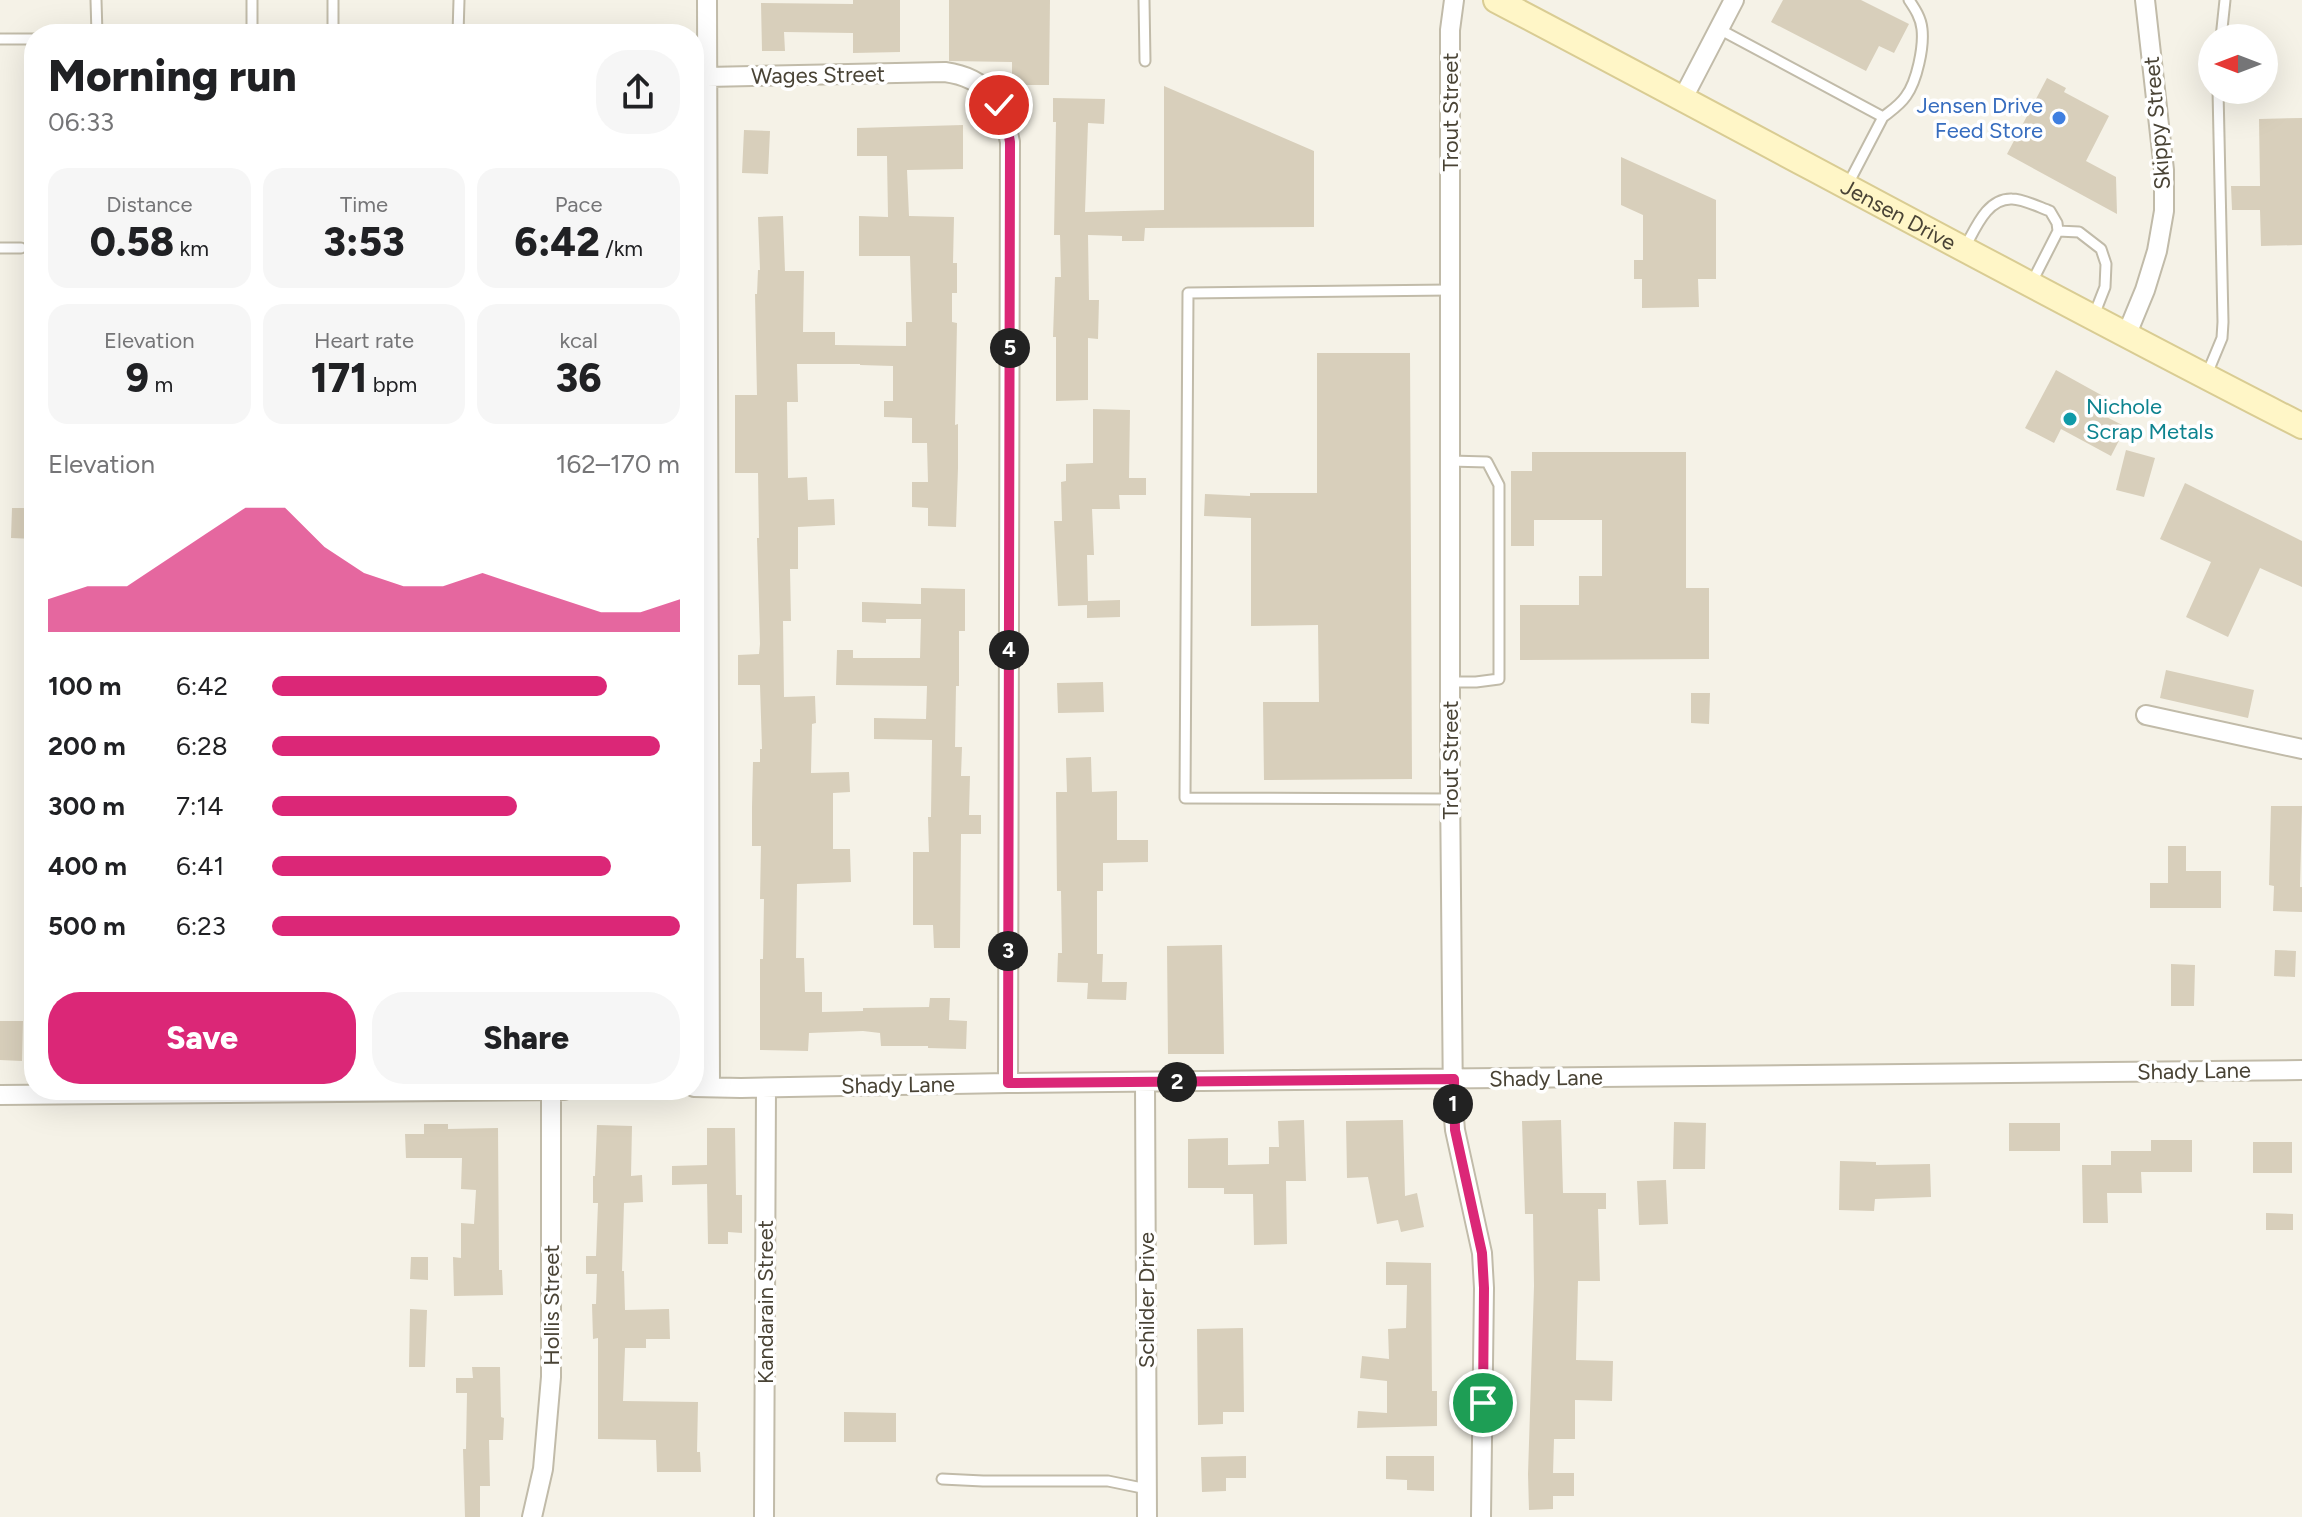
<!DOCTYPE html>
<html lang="en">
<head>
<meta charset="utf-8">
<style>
  :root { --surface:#fff; --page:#f6f6f6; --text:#202124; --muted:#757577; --accent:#db2777 }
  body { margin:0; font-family:Figtree,sans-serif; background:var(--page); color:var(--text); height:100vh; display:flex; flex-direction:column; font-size:30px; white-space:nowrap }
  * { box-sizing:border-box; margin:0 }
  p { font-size:26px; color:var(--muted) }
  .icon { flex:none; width:44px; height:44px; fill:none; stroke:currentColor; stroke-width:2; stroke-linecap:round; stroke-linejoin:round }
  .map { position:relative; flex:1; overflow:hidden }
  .side { position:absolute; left:24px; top:24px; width:680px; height:1076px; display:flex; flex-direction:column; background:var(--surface); border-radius:32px; box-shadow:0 8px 32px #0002 }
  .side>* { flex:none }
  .needle { width:52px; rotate:270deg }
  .fabs { position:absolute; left:2198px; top:24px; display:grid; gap:16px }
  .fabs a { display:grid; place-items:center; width:80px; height:80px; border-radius:50%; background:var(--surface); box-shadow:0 8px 32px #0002; font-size:40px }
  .pin { position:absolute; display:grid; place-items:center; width:68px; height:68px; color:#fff; margin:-34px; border:4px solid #fff; border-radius:50%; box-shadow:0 2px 8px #0007 }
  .km { position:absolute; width:40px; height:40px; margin:-20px; border-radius:50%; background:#222; color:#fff; font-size:22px; line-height:40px; text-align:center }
  .round { display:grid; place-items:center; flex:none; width:84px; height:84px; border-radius:32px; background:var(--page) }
  .summary { display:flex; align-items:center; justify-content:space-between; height:136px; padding:0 24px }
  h1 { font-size:44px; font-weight:800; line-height:60px }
  .metrics { display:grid; grid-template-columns:repeat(3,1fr); gap:12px; height:136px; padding:8px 24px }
  .metrics div { display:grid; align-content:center; border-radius:20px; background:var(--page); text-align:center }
  .metrics b { font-size:40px; font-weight:800 }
  .metrics small { font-size:22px; font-weight:400 }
  .metrics p { font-size:22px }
  .chart { height:224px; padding:16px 24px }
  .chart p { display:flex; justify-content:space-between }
  .chart svg { width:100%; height:144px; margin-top:8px; fill:var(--accent); opacity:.7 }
  .primary-button { display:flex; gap:16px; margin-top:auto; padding:16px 24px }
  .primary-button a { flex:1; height:92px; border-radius:32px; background:var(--accent); color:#fff; font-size:32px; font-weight:800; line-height:92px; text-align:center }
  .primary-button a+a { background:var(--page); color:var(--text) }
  ul { padding:0 24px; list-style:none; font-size:26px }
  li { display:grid; grid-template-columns:128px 96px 1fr; align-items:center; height:60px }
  li i { height:20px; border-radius:10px; background:var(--accent) }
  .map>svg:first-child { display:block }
</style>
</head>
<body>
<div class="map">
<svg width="2302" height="1517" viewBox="0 0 2302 1517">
  <rect width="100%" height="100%" fill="#f5f2e7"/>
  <path fill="#d8cfbb" d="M 853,0 L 900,0 L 900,52 L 853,53 L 853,33 L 784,32 L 785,51 L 762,51 L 761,3 L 853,4 Z
    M 949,0 L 1050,0 L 1049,85 L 1012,85 L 1012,62 L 949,61 Z
    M 1783,0 L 1861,0 L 1909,24 L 1894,53 L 1879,46 L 1866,71 L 1771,22 Z
    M 2047,78 L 2066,88 L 2064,92 L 2109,116 L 2086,161 L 2116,177 L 2117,214 L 2007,154 Z
    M 1164,86 L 1314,151 L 1314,227 L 1145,228 L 1144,241 L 1122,241 L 1122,236 L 1088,235 L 1089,300 L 1099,300 L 1098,339 L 1088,338 L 1088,400 L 1056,401 L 1056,337 L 1053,337 L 1055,277 L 1061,277 L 1060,235 L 1054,235 L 1056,122 L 1053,122 L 1053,98 L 1105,99 L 1104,124 L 1088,123 L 1085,212 L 1164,210 Z
    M 2302,118 L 2302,245 L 2261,246 L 2260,210 L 2232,210 L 2231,186 L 2260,186 L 2259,119 Z
    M 963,125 L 963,169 L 907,170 L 909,216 L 954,217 L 953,263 L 957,263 L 957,293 L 952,293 L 952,322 L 957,323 L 955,425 L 958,424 L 958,468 L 956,527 L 928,526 L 928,508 L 912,507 L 912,482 L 928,482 L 927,443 L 912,443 L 912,418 L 884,417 L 884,401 L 893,401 L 893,366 L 860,365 L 860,364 L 797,364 L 798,402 L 787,402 L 788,478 L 807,477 L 808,500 L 834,499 L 835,525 L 798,527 L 798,569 L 790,569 L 791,621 L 783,621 L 784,697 L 815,696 L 816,723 L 812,724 L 811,773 L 849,772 L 850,792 L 833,793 L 833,849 L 850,849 L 851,882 L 797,884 L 796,958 L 804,958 L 805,992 L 822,992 L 822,1012 L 863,1011 L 863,1008 L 929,1007 L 930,998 L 950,998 L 949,1020 L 967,1021 L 966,1049 L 928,1048 L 928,1046 L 881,1046 L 880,1033 L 863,1031 L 809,1033 L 808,1051 L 760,1050 L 760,959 L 763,959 L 764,899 L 760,899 L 761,846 L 752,846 L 752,807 L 753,762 L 760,762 L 760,749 L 762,749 L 760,685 L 738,685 L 738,655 L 759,654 L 760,644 L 757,538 L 759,538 L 758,473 L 735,473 L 735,395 L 757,395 L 755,294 L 757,294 L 758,270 L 760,270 L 758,217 L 783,216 L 785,271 L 804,271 L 803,332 L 835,332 L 835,345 L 906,346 L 906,322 L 912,322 L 910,256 L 859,256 L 859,216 L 888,217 L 887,156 L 857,156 L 857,128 Z
    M 744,130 L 770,131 L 768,174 L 742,173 Z
    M 1621,157 L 1716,200 L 1716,279 L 1698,279 L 1699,307 L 1642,308 L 1642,279 L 1634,279 L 1634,260 L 1643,260 L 1643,215 L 1621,205 Z
    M 1317,353 L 1410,353 L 1412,779 L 1264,780 L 1263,702 L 1319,702 L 1318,625 L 1251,626 L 1251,518 L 1204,516 L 1205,494 L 1250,496 L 1250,493 L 1317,493 Z
    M 2056,370 L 2103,396 L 2095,411 L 2126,427 L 2111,456 L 2061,429 L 2054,443 L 2025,428 Z
    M 1093,409 L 1130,410 L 1129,478 L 1146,478 L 1146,495 L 1119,495 L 1120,509 L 1092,509 L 1094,555 L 1087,555 L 1088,601 L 1120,600 L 1120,617 L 1087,618 L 1087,605 L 1058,606 L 1054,521 L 1062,521 L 1061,482 L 1066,481 L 1066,464 L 1093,463 Z
    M 2126,450 L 2155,458 L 2144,497 L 2116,490 Z
    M 1532,452 L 1686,452 L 1686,588 L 1709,588 L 1709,659 L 1520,660 L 1520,605 L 1579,605 L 1579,576 L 1602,576 L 1602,520 L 1534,520 L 1534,546 L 1511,546 L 1511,471 L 1532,471 Z
    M 2185,483 L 2302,541 L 2302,587 L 2260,568 L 2228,637 L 2186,617 L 2211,562 L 2160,539 Z
    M 12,508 L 34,508 L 34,539 L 11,538 Z
    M 921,588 L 965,589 L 965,631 L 959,631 L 959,686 L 956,686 L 955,747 L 962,747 L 961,776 L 970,776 L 969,815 L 981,815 L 981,834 L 961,834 L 960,948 L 934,948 L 933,925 L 913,925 L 913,852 L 929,852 L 928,817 L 931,817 L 932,740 L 874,739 L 874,718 L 926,719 L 927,686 L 836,685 L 837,650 L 853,650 L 853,658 L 920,658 L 921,619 L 886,619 L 886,623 L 862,622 L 862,602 L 921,604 Z
    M 2166,670 L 2254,690 L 2248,718 L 2160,698 Z
    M 1103,682 L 1104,712 L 1058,713 L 1057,683 Z
    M 1691,693 L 1710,693 L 1709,724 L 1691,723 Z
    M 1091,757 L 1092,792 L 1117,791 L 1117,840 L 1148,840 L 1148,862 L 1103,863 L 1103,891 L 1097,891 L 1097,954 L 1103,954 L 1102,982 L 1127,982 L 1126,1000 L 1087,999 L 1088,983 L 1057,982 L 1058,953 L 1062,953 L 1061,891 L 1057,891 L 1056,792 L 1067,792 L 1066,758 Z
    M 2271,806 L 2302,806 L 2300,887 L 2302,887 L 2302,912 L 2273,911 L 2274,886 L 2269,885 Z
    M 2168,846 L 2186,846 L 2186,871 L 2221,871 L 2221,908 L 2150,908 L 2150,883 L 2168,883 Z
    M 1222,945 L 1224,1054 L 1168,1054 L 1167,946 Z
    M 2275,950 L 2296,951 L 2295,977 L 2274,976 Z
    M 2171,964 L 2195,965 L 2194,1006 L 2171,1006 Z
    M 0,1021 L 23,1021 L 22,1061 L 0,1060 Z
    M 1304,1120 L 1306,1181 L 1286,1181 L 1287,1244 L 1254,1245 L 1253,1194 L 1224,1194 L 1224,1188 L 1188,1188 L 1188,1139 L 1228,1138 L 1228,1165 L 1269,1164 L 1269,1147 L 1279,1147 L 1278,1121 Z
    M 1403,1120 L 1405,1196 L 1417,1193 L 1424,1227 L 1401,1232 L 1398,1220 L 1377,1224 L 1368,1177 L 1347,1178 L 1346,1121 Z
    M 1561,1120 L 1563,1193 L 1606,1193 L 1606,1209 L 1598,1209 L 1600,1281 L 1578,1281 L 1576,1360 L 1613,1361 L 1612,1401 L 1575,1400 L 1575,1439 L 1554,1439 L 1553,1473 L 1574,1473 L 1574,1496 L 1553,1496 L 1553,1509 L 1529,1510 L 1528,1474 L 1534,1286 L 1533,1214 L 1525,1214 L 1522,1121 Z
    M 1674,1122 L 1706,1123 L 1705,1169 L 1673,1169 Z
    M 2009,1123 L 2060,1123 L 2060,1151 L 2009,1151 Z
    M 424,1124 L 448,1124 L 448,1129 L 498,1128 L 499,1270 L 502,1270 L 503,1295 L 454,1296 L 453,1257 L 461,1258 L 461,1223 L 474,1224 L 476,1190 L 461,1189 L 462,1158 L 406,1158 L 405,1134 L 424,1134 Z
    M 597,1125 L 632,1126 L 631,1176 L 642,1175 L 643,1202 L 624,1203 L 622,1271 L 624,1271 L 625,1310 L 669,1309 L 670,1339 L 646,1339 L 646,1348 L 625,1348 L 623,1401 L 698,1402 L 697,1452 L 700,1452 L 701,1472 L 657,1472 L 656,1440 L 598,1439 L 598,1338 L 593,1339 L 592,1304 L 596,1304 L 597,1274 L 586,1274 L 586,1256 L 596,1256 L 598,1203 L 593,1203 L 593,1176 L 595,1176 Z
    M 707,1128 L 735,1128 L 736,1195 L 742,1195 L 742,1233 L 728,1232 L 728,1244 L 708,1244 L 707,1184 L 672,1185 L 672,1166 L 707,1165 Z
    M 2151,1140 L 2192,1140 L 2192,1172 L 2141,1172 L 2142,1193 L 2107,1193 L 2108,1223 L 2083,1223 L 2082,1165 L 2111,1165 L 2111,1151 L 2151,1151 Z
    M 2253,1142 L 2292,1142 L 2292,1173 L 2253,1173 Z
    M 1840,1161 L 1876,1162 L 1876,1165 L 1930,1164 L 1931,1197 L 1875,1199 L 1874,1211 L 1839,1210 Z
    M 1666,1180 L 1668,1224 L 1639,1225 L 1637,1181 Z
    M 2266,1213 L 2293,1214 L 2293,1230 L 2266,1230 Z
    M 411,1257 L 428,1257 L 428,1280 L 410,1279 Z
    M 1386,1262 L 1431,1263 L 1432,1391 L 1437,1391 L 1437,1426 L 1357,1428 L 1358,1411 L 1387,1413 L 1387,1381 L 1360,1378 L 1362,1356 L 1389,1359 L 1388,1329 L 1406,1328 L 1407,1285 L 1386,1285 Z
    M 410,1309 L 427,1310 L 425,1367 L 409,1367 Z
    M 1243,1328 L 1244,1412 L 1223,1412 L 1223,1424 L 1198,1425 L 1197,1329 Z
    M 472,1367 L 500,1367 L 501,1417 L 504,1418 L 503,1440 L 489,1440 L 490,1486 L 480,1486 L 480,1517 L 465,1517 L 463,1449 L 466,1449 L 467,1393 L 456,1393 L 456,1378 L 473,1378 Z
    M 844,1412 L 896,1413 L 896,1442 L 844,1442 Z
    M 1246,1456 L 1246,1478 L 1226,1478 L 1226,1491 L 1202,1492 L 1201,1457 Z
    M 1386,1456 L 1434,1456 L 1434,1491 L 1407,1490 L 1407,1480 L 1386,1479 Z"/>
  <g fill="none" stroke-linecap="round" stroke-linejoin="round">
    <defs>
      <path id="service" d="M 96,0 L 97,34
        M 252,0 L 252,34
        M 333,0 L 333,34
        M 1144,0 L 1145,61
        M 1719,29 L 1883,117 L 1847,186
        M 458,34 L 459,0
        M 2221,38 L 2225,0
        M 0,39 L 34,39
        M 1883,117 C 1892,110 1900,105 1906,96 C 1917,81 1924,47 1922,29 C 1921,18 1915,9 1909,0
        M 2058,231 L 2079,232 L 2101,249 L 2106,264 L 2105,287 L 2094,315
        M 0,248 L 21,248
        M 1964,249 C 1975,230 1986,198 2012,199 C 2023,199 2039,207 2050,211 L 2057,223 L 2058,231 L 2032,282
        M 2207,374 L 2222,338 L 2223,322 L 2218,90
        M 1450,682 L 1476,682 L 1499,679 L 1499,485 L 1487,462 L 1450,461
        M 1450,799 L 1185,798 L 1188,293 L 1450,290
        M 942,1479 L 983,1481 L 1108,1481 L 1147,1489"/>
      <path id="minor" d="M 707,0 L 710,1087
        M 1454,0 L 1450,30 L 1450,785 L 1453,1107 L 1455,1130 L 1482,1253 L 1484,1288 L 1481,1517
        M 707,77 L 945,72 C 988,78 1002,103 1010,142 L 1008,1083
        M 1683,98 L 1734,0
        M 2126,336 L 2145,290 L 2157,251 L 2164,211 L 2164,170 L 2145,0
        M 2146,715 L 2302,749
        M 1145,1083 L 1147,1517
        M 694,1087 L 741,1088 L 1008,1083 L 2302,1070
        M 0,1095 L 564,1090
        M 532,1517 L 543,1469 L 551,1377 L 551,1090
        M 764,1517 L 766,1088"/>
      <g id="secondary">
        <path id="s1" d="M 1496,0 C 1765,141 2031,288 2302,426"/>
      </g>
    </defs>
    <use href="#service" stroke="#c1bba9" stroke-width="13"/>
    <use href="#minor" stroke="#c1bba9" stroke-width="22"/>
    <use href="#secondary" stroke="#d9cc93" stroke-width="28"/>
    <use href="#service" stroke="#fff" stroke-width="9"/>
    <use href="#minor" stroke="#fff" stroke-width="18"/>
    <use href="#secondary" stroke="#fff6c7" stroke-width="24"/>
  </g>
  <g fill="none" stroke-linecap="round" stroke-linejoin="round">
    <defs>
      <path id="route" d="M 999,105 L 1006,121 L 1010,142 L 1008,1083 L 1454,1079 L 1455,1130 L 1482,1253 L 1484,1288 L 1483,1403"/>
    </defs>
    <use href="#route" stroke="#fff" stroke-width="16"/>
    <use href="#route" stroke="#db2777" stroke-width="10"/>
  </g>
  <circle fill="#3f7fe0" stroke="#fff" stroke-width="3" cx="2059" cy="118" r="8"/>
  <circle fill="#0f9aa8" stroke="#fff" stroke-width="3" cx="2070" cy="419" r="8"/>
  <g text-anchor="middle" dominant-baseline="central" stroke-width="7" stroke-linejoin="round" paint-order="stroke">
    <g font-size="22" fill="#494335" stroke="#fff">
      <text transform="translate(818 75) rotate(-1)">Wages Street</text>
      <text transform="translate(1450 112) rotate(-90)">Trout Street</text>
      <text transform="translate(2157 123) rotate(-95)">Skippy Street</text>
      <text stroke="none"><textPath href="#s1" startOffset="456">Jensen Drive</textPath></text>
      <text transform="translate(1450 760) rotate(-90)">Trout Street</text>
      <text transform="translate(2194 1071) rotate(-1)">Shady Lane</text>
      <text transform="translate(1546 1078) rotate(-1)">Shady Lane</text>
      <text transform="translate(898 1085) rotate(-1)">Shady Lane</text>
      <text transform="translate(1146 1300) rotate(-90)">Schilder Drive</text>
      <text transform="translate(765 1302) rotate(-90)">Kandarain Street</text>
      <text transform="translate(551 1305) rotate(-90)">Hollis Street</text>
    </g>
    <g font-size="22" fill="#366cbe" stroke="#fff" text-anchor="end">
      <text x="2043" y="105">Jensen Drive<tspan x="2043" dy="25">Feed Store</tspan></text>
    </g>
    <g font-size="22" fill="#0d838f" stroke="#fff" text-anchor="start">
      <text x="2086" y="406">Nichole<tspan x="2086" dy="25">Scrap Metals</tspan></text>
    </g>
  </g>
</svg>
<div class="fabs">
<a><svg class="needle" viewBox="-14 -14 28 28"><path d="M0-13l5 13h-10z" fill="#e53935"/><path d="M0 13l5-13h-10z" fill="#757577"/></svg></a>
</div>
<div class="pin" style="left:1483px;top:1403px;background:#1e9e55"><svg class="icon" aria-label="arrive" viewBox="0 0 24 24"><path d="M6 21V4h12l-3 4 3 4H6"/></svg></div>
<div class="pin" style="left:999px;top:105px;background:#d93025"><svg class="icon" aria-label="check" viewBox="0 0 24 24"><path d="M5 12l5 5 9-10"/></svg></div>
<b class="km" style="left:1453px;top:1104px">1</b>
<b class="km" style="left:1177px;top:1082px">2</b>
<b class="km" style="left:1008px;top:951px">3</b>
<b class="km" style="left:1009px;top:650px">4</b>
<b class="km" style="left:1010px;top:348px">5</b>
<section class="side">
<div class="summary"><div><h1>Morning run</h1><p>06:33</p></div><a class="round"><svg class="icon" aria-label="share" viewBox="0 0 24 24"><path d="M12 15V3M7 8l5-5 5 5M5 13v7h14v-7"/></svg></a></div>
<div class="metrics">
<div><p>Distance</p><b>0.58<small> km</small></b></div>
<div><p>Time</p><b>3:53</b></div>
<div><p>Pace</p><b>6:42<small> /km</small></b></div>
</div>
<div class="metrics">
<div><p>Elevation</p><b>9<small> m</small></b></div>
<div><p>Heart rate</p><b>171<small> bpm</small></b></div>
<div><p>kcal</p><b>36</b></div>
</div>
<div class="chart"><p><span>Elevation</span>162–170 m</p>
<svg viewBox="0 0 160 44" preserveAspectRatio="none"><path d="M0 44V34L10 30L20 30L30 22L40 14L50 6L60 6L70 18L80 26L90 30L100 30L110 26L120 30L130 34L140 38L150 38L160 34V44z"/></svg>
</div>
<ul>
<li><b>100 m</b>6:42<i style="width:82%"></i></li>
<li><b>200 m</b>6:28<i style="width:95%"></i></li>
<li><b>300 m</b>7:14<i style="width:60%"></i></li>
<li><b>400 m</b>6:41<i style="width:83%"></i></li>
<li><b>500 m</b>6:23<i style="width:100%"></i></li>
</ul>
<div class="primary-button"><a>Save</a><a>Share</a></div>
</section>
</div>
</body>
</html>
